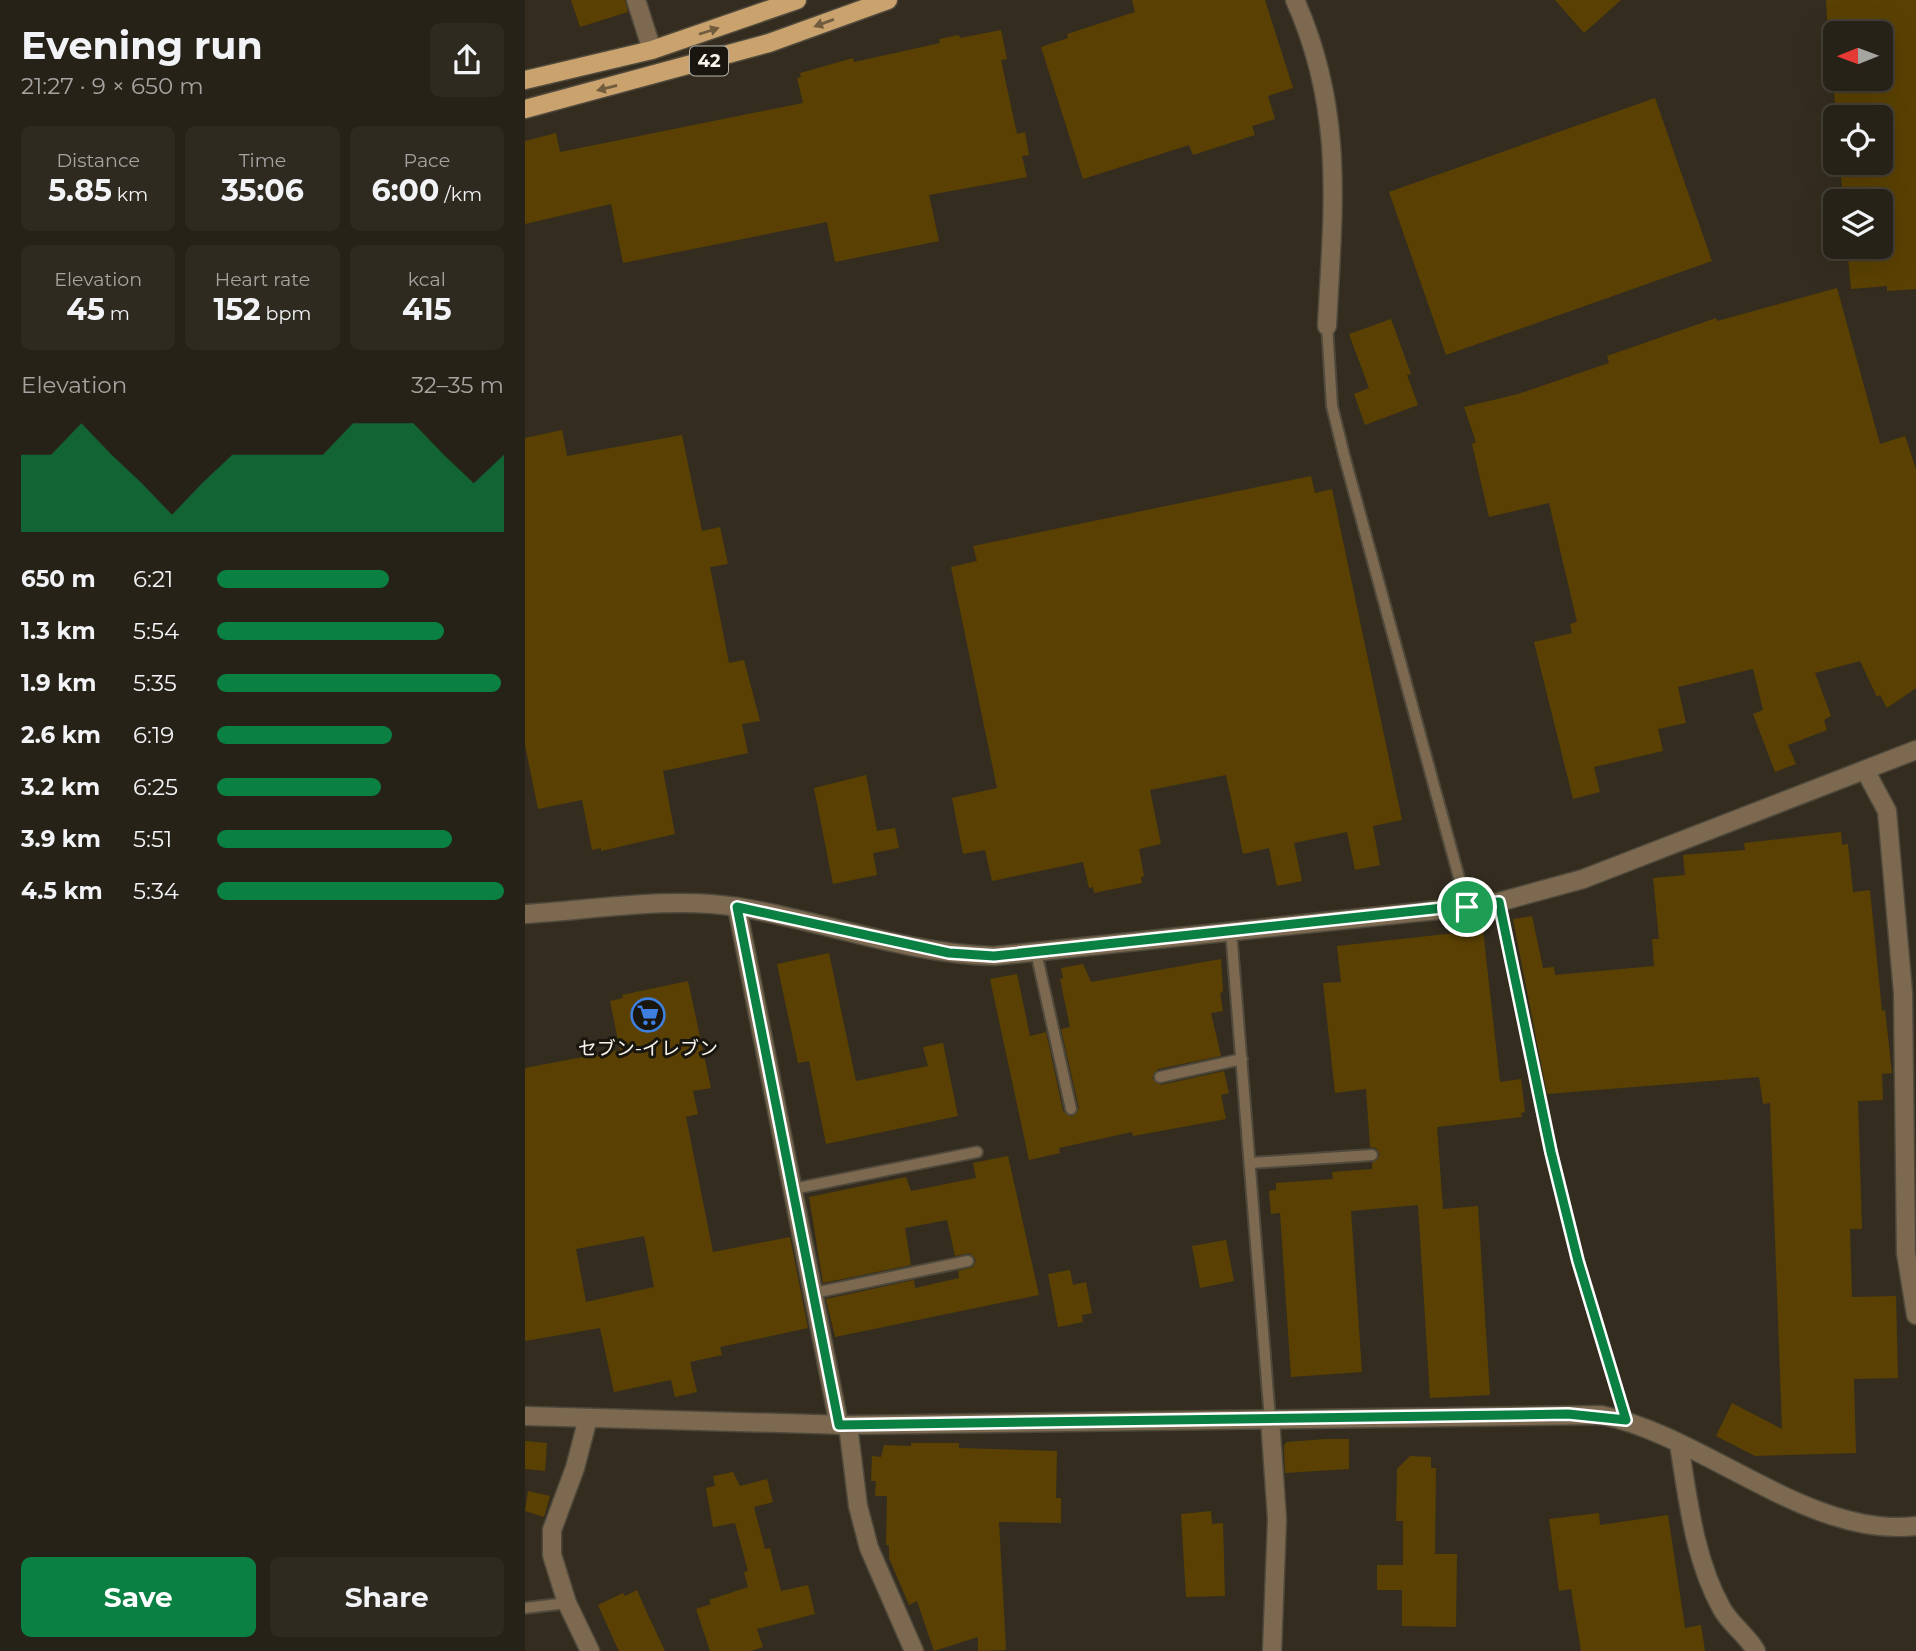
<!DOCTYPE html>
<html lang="en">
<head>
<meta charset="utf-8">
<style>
  :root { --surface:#272217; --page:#2f2a20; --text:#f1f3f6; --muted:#a4a4a1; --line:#433f36; --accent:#0b8043 }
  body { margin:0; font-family:Montserrat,"Noto Sans JP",sans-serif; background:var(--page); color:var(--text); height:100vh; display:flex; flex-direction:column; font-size:26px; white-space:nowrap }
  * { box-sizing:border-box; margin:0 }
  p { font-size:23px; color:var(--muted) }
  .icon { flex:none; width:38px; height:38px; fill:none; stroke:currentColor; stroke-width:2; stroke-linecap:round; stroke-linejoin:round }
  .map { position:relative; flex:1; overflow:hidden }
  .details { display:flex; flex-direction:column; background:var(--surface); width:525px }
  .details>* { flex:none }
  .needle { width:46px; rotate:269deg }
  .controls { position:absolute; left:1298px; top:21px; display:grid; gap:14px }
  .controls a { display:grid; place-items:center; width:70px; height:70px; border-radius:10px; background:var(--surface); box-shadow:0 7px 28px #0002,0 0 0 2px var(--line); font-size:35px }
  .pin { position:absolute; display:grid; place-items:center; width:60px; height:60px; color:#fff; margin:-30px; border:4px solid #fff; border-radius:50%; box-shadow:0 2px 7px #0007 }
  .round { display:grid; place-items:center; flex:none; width:74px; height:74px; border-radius:10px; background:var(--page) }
  .headline { display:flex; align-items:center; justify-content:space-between; height:119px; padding:0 21px }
  h1 { font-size:38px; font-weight:700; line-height:52px }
  .figures { display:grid; grid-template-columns:repeat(3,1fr); gap:10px; height:119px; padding:7px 21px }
  .figures div { display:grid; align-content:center; border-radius:10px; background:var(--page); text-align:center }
  .figures b { font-size:30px; font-weight:700 }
  .figures small { font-size:19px; font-weight:400 }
  .figures p { font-size:19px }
  .chart { height:196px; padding:14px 21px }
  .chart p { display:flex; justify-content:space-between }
  .chart svg { width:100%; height:126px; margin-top:7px; fill:var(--accent); opacity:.7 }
  .primary-button { display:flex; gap:14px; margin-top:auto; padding:14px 21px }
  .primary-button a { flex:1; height:80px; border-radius:10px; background:var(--accent); color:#fff; font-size:28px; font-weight:700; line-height:80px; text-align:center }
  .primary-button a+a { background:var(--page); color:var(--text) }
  ul { padding:0 21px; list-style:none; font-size:23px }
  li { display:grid; grid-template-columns:112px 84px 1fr; align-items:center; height:52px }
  li i { height:18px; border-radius:9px; background:var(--accent) }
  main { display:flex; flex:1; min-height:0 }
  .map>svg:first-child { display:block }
</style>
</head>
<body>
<main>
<section class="details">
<div class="headline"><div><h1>Evening run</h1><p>21:27 · 9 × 650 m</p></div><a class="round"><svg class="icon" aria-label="share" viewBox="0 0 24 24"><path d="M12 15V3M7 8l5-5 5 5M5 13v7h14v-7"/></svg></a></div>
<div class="figures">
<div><p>Distance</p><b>5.85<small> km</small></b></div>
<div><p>Time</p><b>35:06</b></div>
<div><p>Pace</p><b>6:00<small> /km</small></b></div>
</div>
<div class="figures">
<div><p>Elevation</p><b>45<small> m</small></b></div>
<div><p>Heart rate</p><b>152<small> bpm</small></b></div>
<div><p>kcal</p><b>415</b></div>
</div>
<div class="chart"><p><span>Elevation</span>32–35 m</p>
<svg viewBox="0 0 160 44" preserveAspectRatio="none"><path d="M0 44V17L10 17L20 6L30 17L40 27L50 38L60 27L70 17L80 17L90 17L100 17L110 6L120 6L130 6L140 17L150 27L160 17V44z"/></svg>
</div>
<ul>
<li><b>650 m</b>6:21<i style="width:60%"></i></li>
<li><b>1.3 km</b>5:54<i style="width:79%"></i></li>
<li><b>1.9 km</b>5:35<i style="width:99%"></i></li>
<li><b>2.6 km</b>6:19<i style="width:61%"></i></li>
<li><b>3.2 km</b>6:25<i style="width:57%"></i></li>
<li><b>3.9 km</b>5:51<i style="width:82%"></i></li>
<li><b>4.5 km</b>5:34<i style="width:100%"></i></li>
</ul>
<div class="primary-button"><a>Save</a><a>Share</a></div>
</section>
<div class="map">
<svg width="1391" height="1651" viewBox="0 0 1391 1651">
  <rect width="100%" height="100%" fill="#342d1f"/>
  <path fill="#5a4103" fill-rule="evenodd" d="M 46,0 L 100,0 L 103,12 L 55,27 Z
    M 607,0 L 740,0 L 768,88 L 743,96 L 750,119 L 727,126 L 730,135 L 668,155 L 664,145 L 558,179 L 516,47 L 543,38 L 542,34 L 610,12 Z
    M 1030,0 L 1096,0 L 1059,33 Z
    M 1301,0 L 1391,0 L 1391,289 L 1362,291 L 1362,286 L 1326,289 L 1322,247 L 1356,247 L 1356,201 L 1318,201 L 1315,163 L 1356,163 L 1356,117 L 1311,117 L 1308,79 L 1356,79 L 1356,33 L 1303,33 Z
    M 476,30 L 482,59 L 476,60 L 492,134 L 500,132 L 504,155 L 497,156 L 502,177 L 404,195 L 414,241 L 310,262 L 302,222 L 98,263 L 86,204 L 0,224 L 0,141 L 31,133 L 35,152 L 278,103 L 272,78 L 276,77 L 275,73 L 328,58 L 329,62 L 415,43 L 414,39 L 434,35 L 435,38 Z
    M 1130,98 L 1187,261 L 921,355 L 864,192 Z
    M 1312,288 L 1355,444 L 1380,436 L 1391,469 L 1391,688 L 1362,708 L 1355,695 L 1352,697 L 1335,661 L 1290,673 L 1306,716 L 1299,720 L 1302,730 L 1263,745 L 1271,764 L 1250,772 L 1228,714 L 1238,710 L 1228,669 L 1153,687 L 1161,723 L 1133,729 L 1138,751 L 1069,767 L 1075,792 L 1048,799 L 1009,642 L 1047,633 L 1045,624 L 1052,622 L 1024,503 L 964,517 L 947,444 L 951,442 L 939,407 L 993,394 L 1084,363 L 1082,356 L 1191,318 L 1192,321 Z
    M 866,319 L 886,374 L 882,375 L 893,405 L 840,425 L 829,394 L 844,388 L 824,334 Z
    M 37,430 L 42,456 L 157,435 L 177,531 L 195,527 L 203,564 L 185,567 L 204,663 L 219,660 L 235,721 L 217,724 L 223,753 L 138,771 L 150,834 L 76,851 L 76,848 L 67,850 L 57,800 L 13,809 L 0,745 L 0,438 Z
    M 786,476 L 790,493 L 807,489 L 877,820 L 848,826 L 855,865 L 830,870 L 822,832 L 769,843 L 777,881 L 752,886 L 744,848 L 718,854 L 701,775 L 625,790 L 636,844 L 614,849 L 619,876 L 616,877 L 617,883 L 569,893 L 568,887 L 564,888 L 558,862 L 467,881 L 460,850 L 438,854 L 427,798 L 472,788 L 426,567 L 452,561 L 448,546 Z
    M 341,775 L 352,831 L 370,828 L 374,848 L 348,853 L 352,875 L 308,884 L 289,788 Z
    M 1316,832 L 1317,845 L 1323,844 L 1328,892 L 1345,890 L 1357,1011 L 1360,1010 L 1367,1073 L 1357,1074 L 1358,1100 L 1333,1101 L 1337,1229 L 1325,1229 L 1327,1297 L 1371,1296 L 1373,1378 L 1329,1379 L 1331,1453 L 1230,1456 L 1191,1436 L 1207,1403 L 1257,1429 L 1245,1103 L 1238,1104 L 1234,1077 L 1022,1094 L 988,919 L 1007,916 L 1018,968 L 1029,967 L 1030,975 L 1129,966 L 1127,939 L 1134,939 L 1128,878 L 1160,875 L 1158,855 L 1220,850 L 1219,843 Z
    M 958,930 L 975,1082 L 996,1079 L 1000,1112 L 996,1113 L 997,1117 L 912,1127 L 918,1209 L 953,1206 L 965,1395 L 905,1398 L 893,1205 L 826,1211 L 837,1372 L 766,1377 L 755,1213 L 746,1214 L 744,1191 L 751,1190 L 751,1183 L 808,1179 L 807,1172 L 847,1169 L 847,1163 L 855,1155 L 851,1148 L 845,1147 L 841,1089 L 810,1093 L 798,983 L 816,982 L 812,946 Z
    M 304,953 L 331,1081 L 403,1066 L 398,1047 L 418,1043 L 433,1116 L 301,1144 L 284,1061 L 273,1063 L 252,964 Z
    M 696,959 L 698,992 L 695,993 L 698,1011 L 686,1013 L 696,1056 L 633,1069 L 627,1078 L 636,1085 L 699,1071 L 704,1093 L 696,1095 L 701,1119 L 608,1136 L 607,1132 L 534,1148 L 535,1153 L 504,1160 L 465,979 L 492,974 L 505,1036 L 521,1032 L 538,1111 L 547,1117 L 554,1108 L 536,1029 L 545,1027 L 535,979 L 538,978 L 536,968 L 558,964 L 566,982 Z
    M 163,981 L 186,1088 L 168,1091 L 173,1114 L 161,1117 L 188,1252 L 265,1237 L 283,1328 L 195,1347 L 197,1355 L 165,1362 L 172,1392 L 150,1397 L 146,1380 L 89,1392 L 75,1328 L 0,1341 L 0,1068 L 95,1050 L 85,1001 L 98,998 L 97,995 ZM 119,1236 L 129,1287 L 61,1302 L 51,1249 Z
    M 483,1156 L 514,1295 L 310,1337 L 301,1299 L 389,1280 L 390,1288 L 434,1278 L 433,1271 L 448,1267 L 451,1260 L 445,1253 L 430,1256 L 422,1220 L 380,1228 L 386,1265 L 298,1283 L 284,1197 L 381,1177 L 386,1191 L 451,1178 L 448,1163 Z
    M 701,1240 L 709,1281 L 675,1288 L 667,1246 Z
    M 545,1270 L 548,1285 L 561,1282 L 567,1313 L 557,1315 L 558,1322 L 533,1327 L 523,1274 Z
    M 801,1439 L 824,1439 L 824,1469 L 760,1473 L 759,1445 L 762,1442 Z
    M 0,1441 L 22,1443 L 20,1471 L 0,1469 Z
    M 386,1443 L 434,1443 L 434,1448 L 532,1451 L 531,1498 L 536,1498 L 536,1523 L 474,1522 L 481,1650 L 453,1651 L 453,1637 L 409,1651 L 392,1601 L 384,1605 L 364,1558 L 364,1545 L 361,1545 L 362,1496 L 350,1496 L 351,1481 L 346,1481 L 347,1456 L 356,1457 L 359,1445 L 386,1446 Z
    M 885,1456 L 906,1457 L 906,1468 L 911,1468 L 910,1554 L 932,1554 L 931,1627 L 877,1626 L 877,1590 L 852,1590 L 852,1565 L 878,1565 L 878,1521 L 871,1521 L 872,1469 Z
    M 208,1472 L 215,1486 L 242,1479 L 248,1502 L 229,1507 L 240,1549 L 245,1548 L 256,1591 L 283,1585 L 290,1614 L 232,1629 L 238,1647 L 226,1651 L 185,1651 L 171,1609 L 186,1604 L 184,1600 L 223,1587 L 219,1572 L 223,1571 L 210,1523 L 188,1527 L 181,1488 L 190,1486 L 188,1476 Z
    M 3,1491 L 25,1496 L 19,1517 L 0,1511 Z
    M 686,1511 L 687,1524 L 698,1523 L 700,1596 L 661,1597 L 656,1514 Z
    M 1074,1513 L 1075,1525 L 1143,1515 L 1160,1628 L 1176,1625 L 1180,1651 L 1056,1651 L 1046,1589 L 1034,1591 L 1024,1519 Z
    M 112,1590 L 122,1613 L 140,1651 L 94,1651 L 91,1645 L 73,1605 L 98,1593 L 100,1596 Z"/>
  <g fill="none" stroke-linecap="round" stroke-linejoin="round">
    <defs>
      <path id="service" d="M 802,326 L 807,406 L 819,455 L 942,907
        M 974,902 L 1026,1152 L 1053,1261 L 1101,1420
        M 706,931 L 745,1419
        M 511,952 L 546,1109
        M 635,1077 L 717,1059
        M 725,1163 L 847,1155
        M 268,1189 L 452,1152
        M 289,1293 L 443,1261
        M 0,1608 L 42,1603"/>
      <path id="minor" d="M 111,0 L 127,50
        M 770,0 C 820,112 808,208 802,326
        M 1340,770 L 1362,811 L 1378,993 L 1381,1253 L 1391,1315
        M 212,907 L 314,1425
        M 63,1418 L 50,1468 L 27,1530 L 27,1555 L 42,1603 L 65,1651
        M 745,1419 L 752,1519 L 747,1651
        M 323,1425 L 333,1506 L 344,1548 L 389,1651
        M 1154,1444 C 1163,1499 1169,1559 1197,1609 C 1206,1625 1222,1635 1231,1651"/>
      <path id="tertiary" d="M 0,914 C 67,910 146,896 213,907 C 298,921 382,954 469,956 L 942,907 L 974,902 L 1058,879 L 1391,750
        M 0,1416 L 323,1425 L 1076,1415 C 1178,1435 1285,1539 1391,1526"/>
      <path id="primary" d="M 0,80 L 127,50 L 272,0
        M 0,109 L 244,43 L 363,0"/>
    </defs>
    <use href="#service" stroke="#4f493c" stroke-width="14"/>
    <use href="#minor" stroke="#4f493c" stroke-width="21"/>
    <use href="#tertiary" stroke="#4f493c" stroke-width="21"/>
    <use href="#primary" stroke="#4f493c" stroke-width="21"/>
    <use href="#service" stroke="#7c6950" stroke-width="10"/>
    <use href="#minor" stroke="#7c6950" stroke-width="18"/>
    <use href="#tertiary" stroke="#7c6950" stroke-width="18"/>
    <use href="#primary" stroke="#c9a26d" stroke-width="18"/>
  </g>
  <defs><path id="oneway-solid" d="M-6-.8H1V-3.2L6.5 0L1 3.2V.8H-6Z" transform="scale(1.75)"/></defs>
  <g fill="#715c3e">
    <use href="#oneway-solid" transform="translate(299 23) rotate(160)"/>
    <use href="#oneway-solid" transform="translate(184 31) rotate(-18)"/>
    <use href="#oneway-solid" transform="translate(82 88) rotate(166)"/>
  </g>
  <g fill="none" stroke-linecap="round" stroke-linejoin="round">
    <defs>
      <path id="route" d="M 974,902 L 1026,1152 L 1053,1261 L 1101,1420 L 1043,1414 L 314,1425 L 212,907 L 424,953 L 469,956 Z"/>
    </defs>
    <use href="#route" stroke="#fff" stroke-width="14"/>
    <use href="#route" stroke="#0b8043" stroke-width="9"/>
  </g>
  <defs>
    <symbol id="supermarket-ring" viewBox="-11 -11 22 22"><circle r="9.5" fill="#191610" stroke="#3f7fe0" stroke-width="1.5"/><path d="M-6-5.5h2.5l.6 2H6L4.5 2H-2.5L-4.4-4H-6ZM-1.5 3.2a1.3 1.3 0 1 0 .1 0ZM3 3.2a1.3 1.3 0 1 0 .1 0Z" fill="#3f7fe0"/></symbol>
  </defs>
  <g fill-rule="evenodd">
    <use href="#supermarket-ring" x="104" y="996" width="38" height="38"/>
  </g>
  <g text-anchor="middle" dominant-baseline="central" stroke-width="6" stroke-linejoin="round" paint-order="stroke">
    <rect fill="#191610" stroke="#b5b1a9" stroke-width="2" x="165" y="46.5" width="38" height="29" rx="5"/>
    <g font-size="18" font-weight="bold" fill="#f8f4eb">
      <text x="184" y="61">42</text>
    </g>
    <g font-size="19" fill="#f8f4eb" stroke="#191610">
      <text x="123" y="1048">セブン-イレブン</text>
    </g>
  </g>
</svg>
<div class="controls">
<a><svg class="needle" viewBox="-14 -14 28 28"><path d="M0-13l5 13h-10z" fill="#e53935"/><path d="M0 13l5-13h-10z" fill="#a4a4a1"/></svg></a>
<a><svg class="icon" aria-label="locate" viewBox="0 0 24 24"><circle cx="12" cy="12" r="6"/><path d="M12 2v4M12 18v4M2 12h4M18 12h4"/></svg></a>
<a><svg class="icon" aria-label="layers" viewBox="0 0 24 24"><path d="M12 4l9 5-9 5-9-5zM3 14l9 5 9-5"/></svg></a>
</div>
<div class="pin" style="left:942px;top:907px;background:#1e9e55"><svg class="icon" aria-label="arrive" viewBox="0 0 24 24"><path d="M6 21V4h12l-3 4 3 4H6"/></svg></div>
</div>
</main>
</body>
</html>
